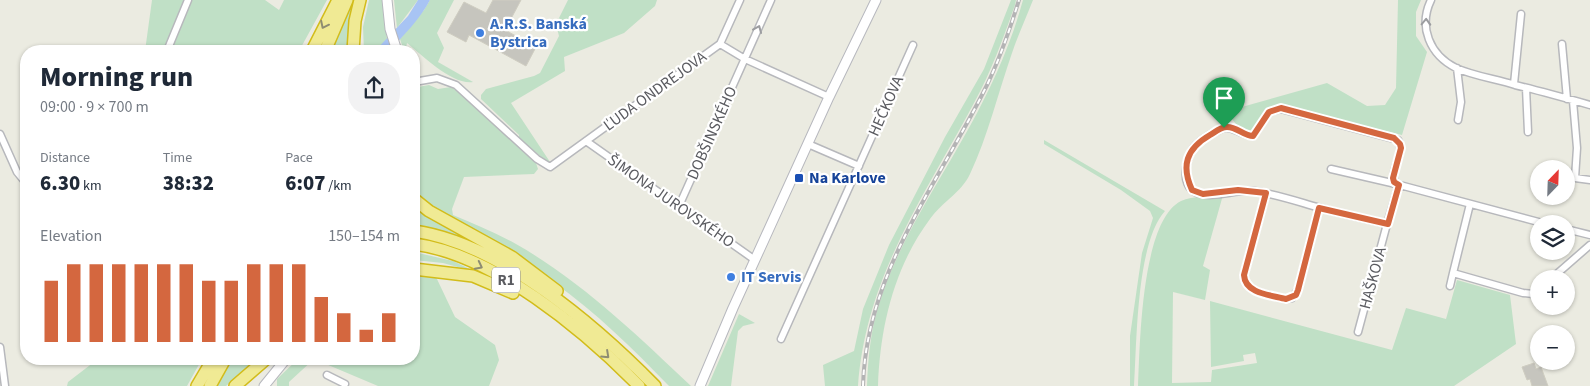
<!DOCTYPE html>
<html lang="en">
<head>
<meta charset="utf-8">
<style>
  :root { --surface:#fff; --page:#f2f2f3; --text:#1f2937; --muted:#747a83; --accent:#d4673f }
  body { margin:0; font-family:"Source Sans 3",sans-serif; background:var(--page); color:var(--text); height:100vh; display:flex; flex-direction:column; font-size:19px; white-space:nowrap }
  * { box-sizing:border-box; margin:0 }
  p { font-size:16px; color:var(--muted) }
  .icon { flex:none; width:28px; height:28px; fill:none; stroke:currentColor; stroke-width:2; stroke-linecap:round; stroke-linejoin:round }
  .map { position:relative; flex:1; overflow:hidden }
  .sheet { position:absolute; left:20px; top:45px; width:400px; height:320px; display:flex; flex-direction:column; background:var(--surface); border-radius:20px; box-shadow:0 1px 4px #0004 }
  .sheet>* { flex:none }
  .needle { width:32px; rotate:23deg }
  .tools { position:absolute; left:1530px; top:160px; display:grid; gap:10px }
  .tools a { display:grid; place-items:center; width:45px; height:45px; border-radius:50%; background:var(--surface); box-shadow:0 1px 4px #0004; font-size:25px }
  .pin { position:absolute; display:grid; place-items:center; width:42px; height:42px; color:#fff; margin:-51px -21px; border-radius:50% 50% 50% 0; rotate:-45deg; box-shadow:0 0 5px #0007 }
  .pin .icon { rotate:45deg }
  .round { display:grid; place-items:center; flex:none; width:52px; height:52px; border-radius:20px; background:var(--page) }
  .overview { display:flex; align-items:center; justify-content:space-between; height:85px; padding:0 20px }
  h1 { font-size:28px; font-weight:800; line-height:38px }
  .stats { display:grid; grid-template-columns:repeat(3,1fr); gap:8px; height:85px; padding:5px 20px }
  .stats div { display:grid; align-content:center }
  .stats b { font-size:21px; font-weight:800 }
  .stats small { font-size:14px; font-weight:400 }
  .stats p { font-size:14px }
  .chart { height:140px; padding:10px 20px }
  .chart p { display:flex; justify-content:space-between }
  .chart svg { width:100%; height:90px; margin-top:5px; stroke:var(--accent); stroke-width:6 }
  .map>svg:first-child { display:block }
</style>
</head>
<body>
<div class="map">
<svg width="1590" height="386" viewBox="0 0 1590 386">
  <rect width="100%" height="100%" fill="#ebebe1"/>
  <path fill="#c0e0c6" d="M 152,0 L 265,0 L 279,10 L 284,0 L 327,0 L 299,51 L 145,51 Z
    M 351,0 L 354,0 L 347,37 L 347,51 L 332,51 Z
    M 369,0 L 383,0 L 387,39 L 376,51 L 364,51 L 363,27 Z
    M 394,0 L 418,0 L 397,28 Z
    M 430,0 L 454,0 L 437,33 L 444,48 L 438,62 L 473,82 C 452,85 423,56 407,43 L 406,48 L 410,51 L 404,51 L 400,39 L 424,10 Z
    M 568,0 L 657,0 L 655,6 L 624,33 L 564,57 L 565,71 L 511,103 L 550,162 L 546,161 L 519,138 L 519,135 L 481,99 L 481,95 L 486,89 L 534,76 L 540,73 L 559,36 L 556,24 Z
    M 1011,0 L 1016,0 L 1015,5 C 1003,39 991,72 974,103 C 924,197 866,276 858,386 L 825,386 L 823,365 L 854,351 L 863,309 L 889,245 L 945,137 L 984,69 Z
    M 1023,0 L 1033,0 C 1026,18 1018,35 1012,53 C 998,93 988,136 970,174 C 961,193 942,202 930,219 C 894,267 880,327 878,386 L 867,386 C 868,361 870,335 877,311 C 896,244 937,186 970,126 C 992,86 1011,44 1023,0 Z
    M 1398,0 L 1421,0 L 1416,12 L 1416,36 L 1427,52 L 1402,135 L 1278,105 C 1264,109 1260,119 1253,131 C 1241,133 1236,124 1229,115 L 1217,114 L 1327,83 L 1367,106 L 1385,105 L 1396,88 Z
    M 429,85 L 438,89 L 451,87 L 464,96 L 536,163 L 538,169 L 534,174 L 464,177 L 452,209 L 453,215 C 474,224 496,233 516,244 C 581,281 637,335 691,386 L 669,386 C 633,349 596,312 553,282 C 507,251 459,226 415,194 L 420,136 L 414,98 L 418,87 Z
    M 1044,140 L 1165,211 C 1136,243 1137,343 1134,386 L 1130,386 L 1130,336 L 1142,253 L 1153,218 L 1150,211 L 1121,190 L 1044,144 Z
    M 1223,195 L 1203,266 L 1210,270 L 1205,300 L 1173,292 L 1172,383 L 1211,382 L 1212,370 L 1257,363 L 1255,353 L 1243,355 L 1244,361 L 1211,367 L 1210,301 L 1392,350 L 1406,308 L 1446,319 L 1457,280 L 1510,295 L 1516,344 L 1454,386 L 1138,386 C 1140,345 1141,221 1181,201 C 1193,196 1210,196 1223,195 Z
    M 414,206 L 485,248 C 462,237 439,229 414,225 Z
    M 414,252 L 453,261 L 476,272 L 443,263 L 414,260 Z
    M 414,277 L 436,277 L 455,317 L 495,345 L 499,360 L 489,386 L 378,386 L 314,359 L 289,382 L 289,386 L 277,386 L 277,379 L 298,359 L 414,359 Z
    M 739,314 L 755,323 L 743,326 L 738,331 L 731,386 L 708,386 Z
    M 98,359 L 202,359 L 187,386 L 67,386 L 68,382 Z
    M 233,359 L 256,359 L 226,386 L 216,386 Z"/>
  <path fill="#a8c4f4" d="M 418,0 L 430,0 C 420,19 404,35 389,51 L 375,51 L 408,16 Z"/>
  <path fill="#c6c5be" stroke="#cfcdc1" d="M 493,0 L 521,0 L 505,30 L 536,47 L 526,66 L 469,35 L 466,42 L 447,32 L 464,2 L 486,13 Z
    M 1534,363 L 1536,369 L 1541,367 L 1548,386 L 1532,386 L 1530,379 L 1527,380 L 1522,367 Z"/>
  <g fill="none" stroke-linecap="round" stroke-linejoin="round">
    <defs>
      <path id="street" d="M 1431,0 C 1418,27 1430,55 1456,68 C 1474,76 1496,79 1515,85 C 1540,91 1565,98 1590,105
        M 720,44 L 745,59 L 829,97
        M 1562,44 L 1567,99
        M 167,51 L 188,0
        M 1457,68 L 1461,102 L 1458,120
        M 414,82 L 437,78 L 456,85 L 537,159 L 550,167 L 720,44 L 740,0
        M 1514,84 L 1521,14
        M 1526,88 L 1528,132
        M 1573,101 L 1577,148 L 1575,178 L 1590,180
        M 0,134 L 17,172 L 26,183
        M 586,141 L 755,260
        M 808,144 L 859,166
        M 1331,169 L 1396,184
        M 1399,185 L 1387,224 C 1364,218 1340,214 1317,207 C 1296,201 1275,194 1254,191 C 1236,189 1214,199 1197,193 C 1178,186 1186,152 1198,143 C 1204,138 1214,132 1221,129 C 1232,124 1242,136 1253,136 L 1269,112 L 1281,109 L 1398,140 C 1407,153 1387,172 1396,184 L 1546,224
        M 1266,193 L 1244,275 C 1245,294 1271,295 1286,299 L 1292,298 L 1298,290 L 1319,208
        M 1470,204 L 1453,273 L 1523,293 L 1533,294 L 1539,290
        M 679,206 L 771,0
        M 1566,229 L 1590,235
        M 1551,279 L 1590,245
        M 1450,286 L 1453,273
        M 1358,332 L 1387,224
        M 781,339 L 913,45
        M 0,347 L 5,386
        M 327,375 L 345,384"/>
      <path id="secondary" d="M 387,0 L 390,29 L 397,51
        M 414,130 L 414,168
        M 264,386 L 286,359
        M 700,386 L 733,308 L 829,97 L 876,0"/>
      <path id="highway" d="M 312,51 L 338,0
        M 325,51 L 347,0
        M 353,51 L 355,21 L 360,0
        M 414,199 L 429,211 L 512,257 L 557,291
        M 414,231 C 500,243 596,326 655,386
        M 414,244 C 493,254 584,330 639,386
        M 414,269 L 473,276 L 513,293
        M 197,386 L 213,359
        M 210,386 L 225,359
        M 235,386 L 266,359"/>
    </defs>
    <use href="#street" stroke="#b7b8bc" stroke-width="9"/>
    <use href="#secondary" stroke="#b7b8be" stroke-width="11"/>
    <use href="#highway" stroke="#d2bc1a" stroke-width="14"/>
    <use href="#street" stroke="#fff" stroke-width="6"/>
    <use href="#secondary" stroke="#fff" stroke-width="9"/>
    <use href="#highway" stroke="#f0ea94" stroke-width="11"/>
    <defs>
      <path id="rail" d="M 863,386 C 866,272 939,183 987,85 C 1000,58 1010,29 1019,0"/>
    </defs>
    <use href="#rail" stroke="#b4b4b5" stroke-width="4"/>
    <use href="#rail" stroke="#fff" stroke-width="2" stroke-dasharray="5.5" stroke-linecap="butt"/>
  </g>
  <defs><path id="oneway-chevron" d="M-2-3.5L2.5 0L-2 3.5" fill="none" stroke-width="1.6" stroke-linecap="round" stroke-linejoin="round" transform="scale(1.25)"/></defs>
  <g stroke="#9c9da0">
    <use href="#oneway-chevron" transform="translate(1426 22) rotate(-88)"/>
    <use href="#oneway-chevron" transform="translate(758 29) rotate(-67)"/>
  </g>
  <g stroke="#8e8d72">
    <use href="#oneway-chevron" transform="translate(324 25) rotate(116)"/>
    <use href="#oneway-chevron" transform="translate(479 266) rotate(27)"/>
    <use href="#oneway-chevron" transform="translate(606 355) rotate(43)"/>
  </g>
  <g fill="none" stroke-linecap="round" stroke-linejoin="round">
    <defs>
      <path id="route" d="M 1281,108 L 1394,138 L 1400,144 L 1401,148 L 1393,178 L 1394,182 L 1399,185 L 1388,224 L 1319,208 L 1298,290 L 1296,295 L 1286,299 C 1271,295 1245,294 1244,275 L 1266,193 L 1238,190 L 1203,194 L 1192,190 C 1181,166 1186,149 1210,135 C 1215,132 1221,127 1227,127 C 1237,127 1244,136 1253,136 L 1269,112 Z"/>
    </defs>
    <use href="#route" stroke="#fff" stroke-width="10"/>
    <use href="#route" stroke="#d4673f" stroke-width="6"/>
  </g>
  <g fill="#3f7fe0" stroke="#fff" stroke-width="2">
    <circle cx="480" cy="33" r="5"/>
    <circle cx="731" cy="277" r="5"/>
  </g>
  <rect fill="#1a4fb4" stroke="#fff" stroke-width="2" x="794" y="173" width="10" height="10" rx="2.5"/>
  <g text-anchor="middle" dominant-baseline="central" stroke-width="4.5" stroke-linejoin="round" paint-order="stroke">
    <rect fill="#fff" stroke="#8c8c90" stroke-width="1" x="492" y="267.5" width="28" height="25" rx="4"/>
    <g font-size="15" font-weight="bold" fill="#5a5b60">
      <text x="506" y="280">R1</text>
    </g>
    <g font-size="16" font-weight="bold" fill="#366cbe" stroke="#fff" text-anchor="start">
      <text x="490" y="24">A.R.S. Banská<tspan x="490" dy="18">Bystrica</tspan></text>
      <text x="741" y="277">IT Servis</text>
    </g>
    <g font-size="16" fill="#5a5b60" stroke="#fff">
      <text transform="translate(655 91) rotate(-36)">ĽUDA ONDREJOVA</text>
      <text transform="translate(886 106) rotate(-66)">HEČKOVA</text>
      <text transform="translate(712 133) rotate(-66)">DOBŠINSKÉHO</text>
      <text transform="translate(671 201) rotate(35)">ŠIMONA JUROVSKÉHO</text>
      <text transform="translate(1373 278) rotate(-75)">HAŠKOVA</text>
    </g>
    <g font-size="16" font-weight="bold" fill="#164399" stroke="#fff" text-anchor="start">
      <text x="809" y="178">Na Karlove</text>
    </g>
  </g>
</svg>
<div class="tools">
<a><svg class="needle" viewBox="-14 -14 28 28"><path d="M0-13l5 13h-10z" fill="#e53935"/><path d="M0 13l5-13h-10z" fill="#747a83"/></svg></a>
<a><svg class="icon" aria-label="layers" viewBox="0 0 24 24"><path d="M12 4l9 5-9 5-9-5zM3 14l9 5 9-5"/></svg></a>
<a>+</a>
<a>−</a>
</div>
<div class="pin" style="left:1224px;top:128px;background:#1e9e55"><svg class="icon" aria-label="arrive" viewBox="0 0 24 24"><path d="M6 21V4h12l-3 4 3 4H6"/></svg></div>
<section class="sheet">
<div class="overview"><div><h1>Morning run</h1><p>09:00 · 9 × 700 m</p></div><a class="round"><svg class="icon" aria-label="share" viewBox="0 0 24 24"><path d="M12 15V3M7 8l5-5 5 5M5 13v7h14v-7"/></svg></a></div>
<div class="stats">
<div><p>Distance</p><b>6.30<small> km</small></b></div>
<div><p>Time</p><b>38:32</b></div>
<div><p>Pace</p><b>6:07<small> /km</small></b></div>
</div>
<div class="chart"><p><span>Elevation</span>150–154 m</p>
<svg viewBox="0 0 160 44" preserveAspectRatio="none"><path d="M5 44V14M15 44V6M25 44V6M35 44V6M45 44V6M55 44V6M65 44V6M75 44V14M85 44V14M95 44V6M105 44V6M115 44V6M125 44V22M135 44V30M145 44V38M155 44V30"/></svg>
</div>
</section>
</div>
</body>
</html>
